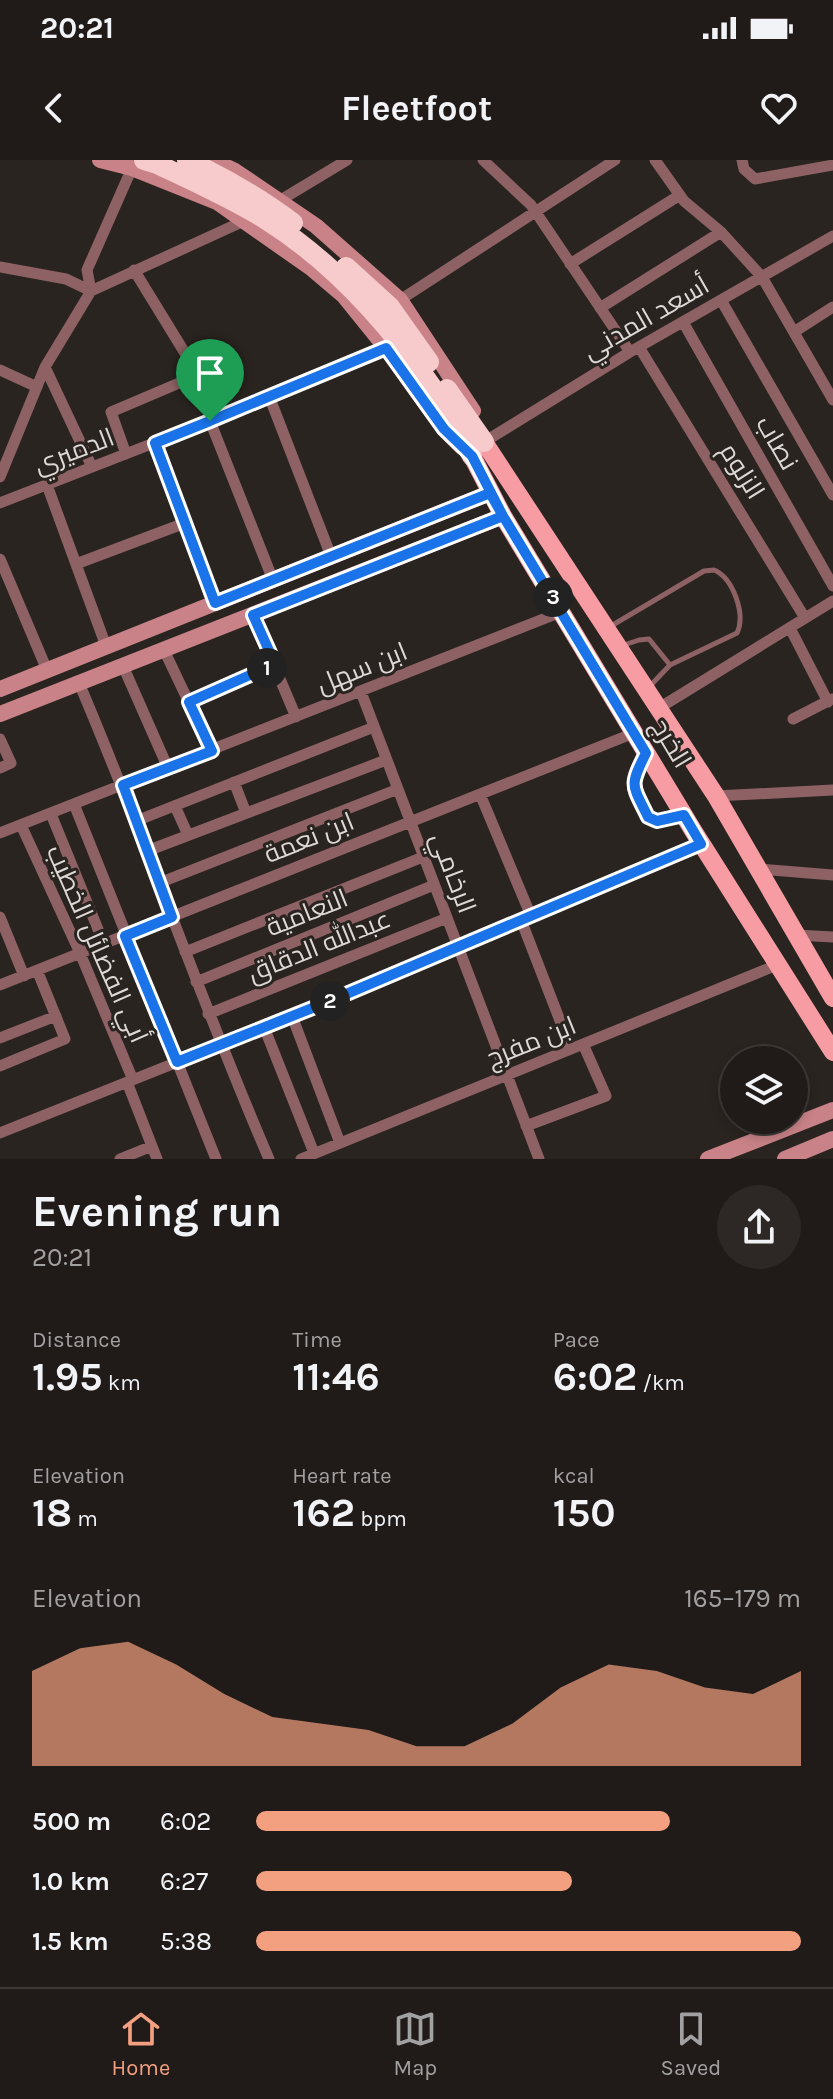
<!DOCTYPE html>
<html lang="en">
<head>
<meta charset="utf-8">
<style>
  :root { --surface:#201b18; --page:#2d2825; --text:#f1f3f6; --muted:#a2a1a2; --line:#3d3937; --accent:#f3a081 }
  body { margin:0; font-family:Karla,Cairo,sans-serif; background:var(--page); color:var(--text); height:100vh; display:flex; flex-direction:column; font-size:30px; white-space:nowrap }
  * { box-sizing:border-box; margin:0 }
  p { font-size:26px; color:var(--muted) }
  .icon { flex:none; width:44px; height:44px; fill:none; stroke:currentColor; stroke-width:2; stroke-linecap:round; stroke-linejoin:round }
  .map { position:relative; height:999px; overflow:hidden }
  .details { display:flex; flex-direction:column; background:var(--surface); flex:1 }
  .details>* { flex:none }
  .fabs { position:absolute; left:720px; top:886px; display:grid; gap:16px }
  .fabs a { display:grid; place-items:center; width:88px; height:88px; border-radius:50%; background:var(--surface); box-shadow:0 4px 12px #0003,0 0 0 2px var(--line); font-size:40px }
  .pin { position:absolute; display:grid; place-items:center; width:68px; height:68px; color:#fff; margin:-82px -34px; border-radius:50% 50% 50% 0; rotate:-45deg; box-shadow:0 0 8px #0007 }
  .pin .icon { rotate:45deg }
  .km { position:absolute; width:40px; height:40px; margin:-20px; border-radius:50%; background:#222; color:#fff; font-size:22px; line-height:40px; text-align:center }
  .round { display:grid; place-items:center; flex:none; width:84px; height:84px; border-radius:42px; background:var(--page) }
  .headline { display:flex; align-items:center; justify-content:space-between; height:136px; padding:0 32px }
  h1 { font-size:44px; font-weight:700; line-height:60px }
  .metrics { display:grid; grid-template-columns:repeat(3,1fr); gap:12px; height:136px; padding:8px 32px }
  .metrics div { display:grid; align-content:center }
  .metrics b { font-size:40px; font-weight:700 }
  .metrics small { font-size:22px; font-weight:400 }
  .metrics p { font-size:22px }
  .chart { height:224px; padding:16px 32px }
  .chart p { display:flex; justify-content:space-between }
  .chart svg { width:100%; height:144px; margin-top:8px; fill:var(--accent); opacity:.7 }
  ul { padding:0 32px; list-style:none; font-size:26px }
  li { display:grid; grid-template-columns:128px 96px 1fr; align-items:center; height:60px }
  li i { height:20px; border-radius:10px; background:var(--accent) }
  .status { display:flex; justify-content:space-between; align-items:center; height:56px; padding:0 40px; background:var(--surface); direction:ltr }
  .status svg { height:22px; fill:currentColor }
  header { display:flex; justify-content:space-between; align-items:center; height:104px; padding:0 32px; background:var(--surface); font-size:36px; font-weight:700 }
  .tab-bar { display:flex; justify-content:space-around; align-items:center; height:112px; border-top:2px solid var(--line); background:var(--surface); font-size:22px; color:var(--muted) }
  .tab-bar a { display:grid; justify-items:center; gap:4px }
  .tab-bar .active { color:var(--accent) }
  .map>svg:first-child { display:block }
</style>
</head>
<body>
<div class="status"><b>20:21</b><svg viewBox="0 0 49 12"><path d="M0 12V9h3v3zM5 12V6h3v6zM10 12V3h3v9zM15 12V0h3v12zM26 1h20v11H26zM47 4h2v5h-2z"/></svg></div>
<header><svg class="icon" aria-label="back" viewBox="0 0 24 24"><path d="M15 5l-7 7 7 7"/></svg>Fleetfoot<svg class="icon" aria-label="heart" viewBox="0 0 24 24"><path d="M12 20l-8-8c-3-5 5-10 8-4 3-6 11-1 8 4z"/></svg></header>
<div class="map">
<svg width="833" height="999" viewBox="0 0 833 999">
  <rect width="100%" height="100%" fill="#2a2420"/>
  <g fill="none" stroke-linecap="round" stroke-linejoin="round">
    <path stroke="#8e6264" stroke-width="5" d="M 611,466 L 704,411 L 714,410 C 733,418 746,454 737,473 L 670,505 L 650,526
      M 621,486 L 639,480 L 649,479 L 670,505
      M 644,597 C 628,628 634,628 648,657 L 657,661 L 678,657"/>
    <path stroke="#8e6264" stroke-width="11" d="M 483,0 L 531,45 L 630,192
      M 655,0 L 684,41 L 721,72 L 762,117 L 833,240
      M 742,0 L 744,9 L 755,19 L 833,5
      M 279,41 L 347,0
      M 570,104 L 680,35
      M 0,107 L 66,119 L 91,131 L 246,60
      M 134,110 L 223,255
      M 400,140 L 615,0
      M 721,140 L 833,335
      M 600,148 L 721,72
      M 683,162 L 833,426
      M 794,172 L 833,147
      M 639,187 L 805,458
      M 45,207 L 92,307
      M 0,210 L 37,227
      M 269,236 L 331,396
      M 210,261 L 273,420
      M 484,282 L 630,192 L 833,76
      M 155,283 L 215,443
      M 126,294 L 111,252 L 198,215
      M 0,317 L 45,207 L 91,131 L 87,110 L 132,8
      M 47,325 L 106,486
      M 0,343 L 200,265 L 386,188
      M 0,399 L 47,510
      M 76,404 L 185,363
      M 253,455 L 296,557
      M 790,468 L 828,542
      M 164,490 L 212,591
      M 123,506 L 168,608
      M 79,523 C 146,680 201,842 269,999
      M 361,532 L 539,999
      M 189,542 L 275,504
      M 659,548 L 833,441
      M 793,559 L 832,539
      M 0,579 L 11,603 L 0,608
      M 234,622 L 246,653
      M 480,634 L 531,756
      M 716,636 L 833,630
      M 74,644 L 216,999
      M 175,646 L 188,675
      M 51,654 L 104,784
      M 136,661 L 374,567
      M 21,665 L 80,793 L 133,920
      M 0,673 L 561,452
      M 147,691 L 386,600
      M 758,709 L 833,715
      M 159,723 L 398,629
      M 0,757 L 24,816
      M 521,760 L 571,889
      M 796,775 L 833,777
      M 185,792 L 423,697
      M 196,822 L 434,725
      M 0,825 L 634,573
      M 208,854 L 447,758
      M 292,856 L 340,983
      M 264,867 L 314,993
      M 0,878 L 56,856
      M 0,906 L 65,879 L 37,810
      M 127,922 L 157,999
      M 526,966 L 606,936 L 583,884
      M 0,973 L 325,843 L 701,684
      M 120,999 L 152,986
      M 301,999 L 777,805"/>
    <path stroke="#c98388" stroke-width="16" d="M 100,0 L 132,8 L 217,42 L 311,108 L 344,136 L 386,188 L 444,269 L 462,287
      M 212,0 L 235,11 L 316,66 L 400,140 L 473,251
      M 0,529 L 490,333
      M 0,554 L 503,356
      M 708,999 L 833,950
      M 785,999 L 833,979"/>
    <path stroke="#f79ca3" stroke-width="18" d="M 484,282 L 716,636 L 833,838
      M 472,296 L 503,356 L 694,672 L 833,892"/>
    <path stroke="#f7cacc" stroke-width="20" d="M 144,0 L 157,4 C 193,21 231,38 265,59 C 332,101 388,163 432,227 C 447,248 459,273 472,296
      M 187,0 C 225,18 260,38 293,63
      M 346,107 L 390,147 L 429,202
      M 447,229 L 484,282"/>
  </g>
  <g fill="none" stroke-linecap="round" stroke-linejoin="round">
    <defs>
      <path id="route" d="M 210,261 L 386,188 L 444,269 L 472,296 L 503,356 L 253,455 L 275,504 L 189,542 L 212,591 L 123,625 L 172,757 L 125,776 L 177,902 L 325,843 L 701,684 L 684,655 L 657,661 L 648,657 C 632,624 629,627 646,593 L 503,356 L 490,333 L 215,443 L 155,283 L 210,261"/>
    </defs>
    <use href="#route" stroke="#fff" stroke-width="16"/>
    <use href="#route" stroke="#1a73e8" stroke-width="10"/>
  </g>
  <g text-anchor="middle" dominant-baseline="central" stroke-width="6" stroke-linejoin="round" paint-order="stroke">
    <g font-size="26" fill="#ddd9d6" stroke="#2a2420">
      <text transform="translate(646 158) rotate(-30)">أسعد المدني</text>
      <text transform="translate(777 283) rotate(60)">نصاب</text>
      <text transform="translate(74 291) rotate(-21)">الدميري</text>
      <text transform="translate(742 311) rotate(58)">الزلوم</text>
      <text transform="translate(362 508) rotate(-22)">ابن سهل</text>
      <text transform="translate(671 583) rotate(59)">الخرج</text>
      <text transform="translate(309 678) rotate(-22)">ابن نعمة</text>
      <text transform="translate(453 713) rotate(69)">الرخامي</text>
      <text transform="translate(307 753) rotate(-22)">النعامية</text>
      <text transform="translate(97 784) rotate(66)">أبي الفضائل الخطيب</text>
      <text transform="translate(319 786) rotate(-22)">عبدالله الدقاق</text>
      <text transform="translate(531 882) rotate(-22)">ابن مفرج</text>
    </g>
  </g>
</svg>
<div class="fabs">
<a><svg class="icon" aria-label="layers" viewBox="0 0 24 24"><path d="M12 4l9 5-9 5-9-5zM3 14l9 5 9-5"/></svg></a>
</div>
<div class="pin" style="left:210px;top:261px;background:#1e9e55"><svg class="icon" aria-label="arrive" viewBox="0 0 24 24"><path d="M6 21V4h12l-3 4 3 4H6"/></svg></div>
<b class="km" style="left:267px;top:508px">1</b>
<b class="km" style="left:330px;top:841px">2</b>
<b class="km" style="left:553px;top:437px">3</b>
</div>
<section class="details">
<div class="headline"><div><h1>Evening run</h1><p>20:21</p></div><a class="round"><svg class="icon" aria-label="share" viewBox="0 0 24 24"><path d="M12 15V3M7 8l5-5 5 5M5 13v7h14v-7"/></svg></a></div>
<div class="metrics">
<div><p>Distance</p><b>1.95<small> km</small></b></div>
<div><p>Time</p><b>11:46</b></div>
<div><p>Pace</p><b>6:02<small> /km</small></b></div>
</div>
<div class="metrics">
<div><p>Elevation</p><b>18<small> m</small></b></div>
<div><p>Heart rate</p><b>162<small> bpm</small></b></div>
<div><p>kcal</p><b>150</b></div>
</div>
<div class="chart"><p><span>Elevation</span>165–179 m</p>
<svg viewBox="0 0 160 44" preserveAspectRatio="none"><path d="M0 44V15L10 8L20 6L30 13L40 22L50 29L60 31L70 33L80 38L90 38L100 31L110 20L120 13L130 15L140 20L150 22L160 15V44z"/></svg>
</div>
<ul>
<li><b>500 m</b>6:02<i style="width:76%"></i></li>
<li><b>1.0 km</b>6:27<i style="width:58%"></i></li>
<li><b>1.5 km</b>5:38<i style="width:100%"></i></li>
</ul>
</section>
<nav class="tab-bar">
<a class="active"><svg class="icon" aria-label="home" viewBox="0 0 24 24"><path d="M3 11l9-7 9 7M6 9v11h12V9"/></svg>Home</a>
<a><svg class="icon" aria-label="map" viewBox="0 0 24 24"><path d="M3 6l6-2 6 2 6-2v14l-6 2-6-2-6 2zM9 4v14M15 6v14"/></svg>Map</a>
<a><svg class="icon" aria-label="saved" viewBox="0 0 24 24"><path d="M7 4h10v16l-5-4-5 4z"/></svg>Saved</a>
</nav>
</body>
</html>
